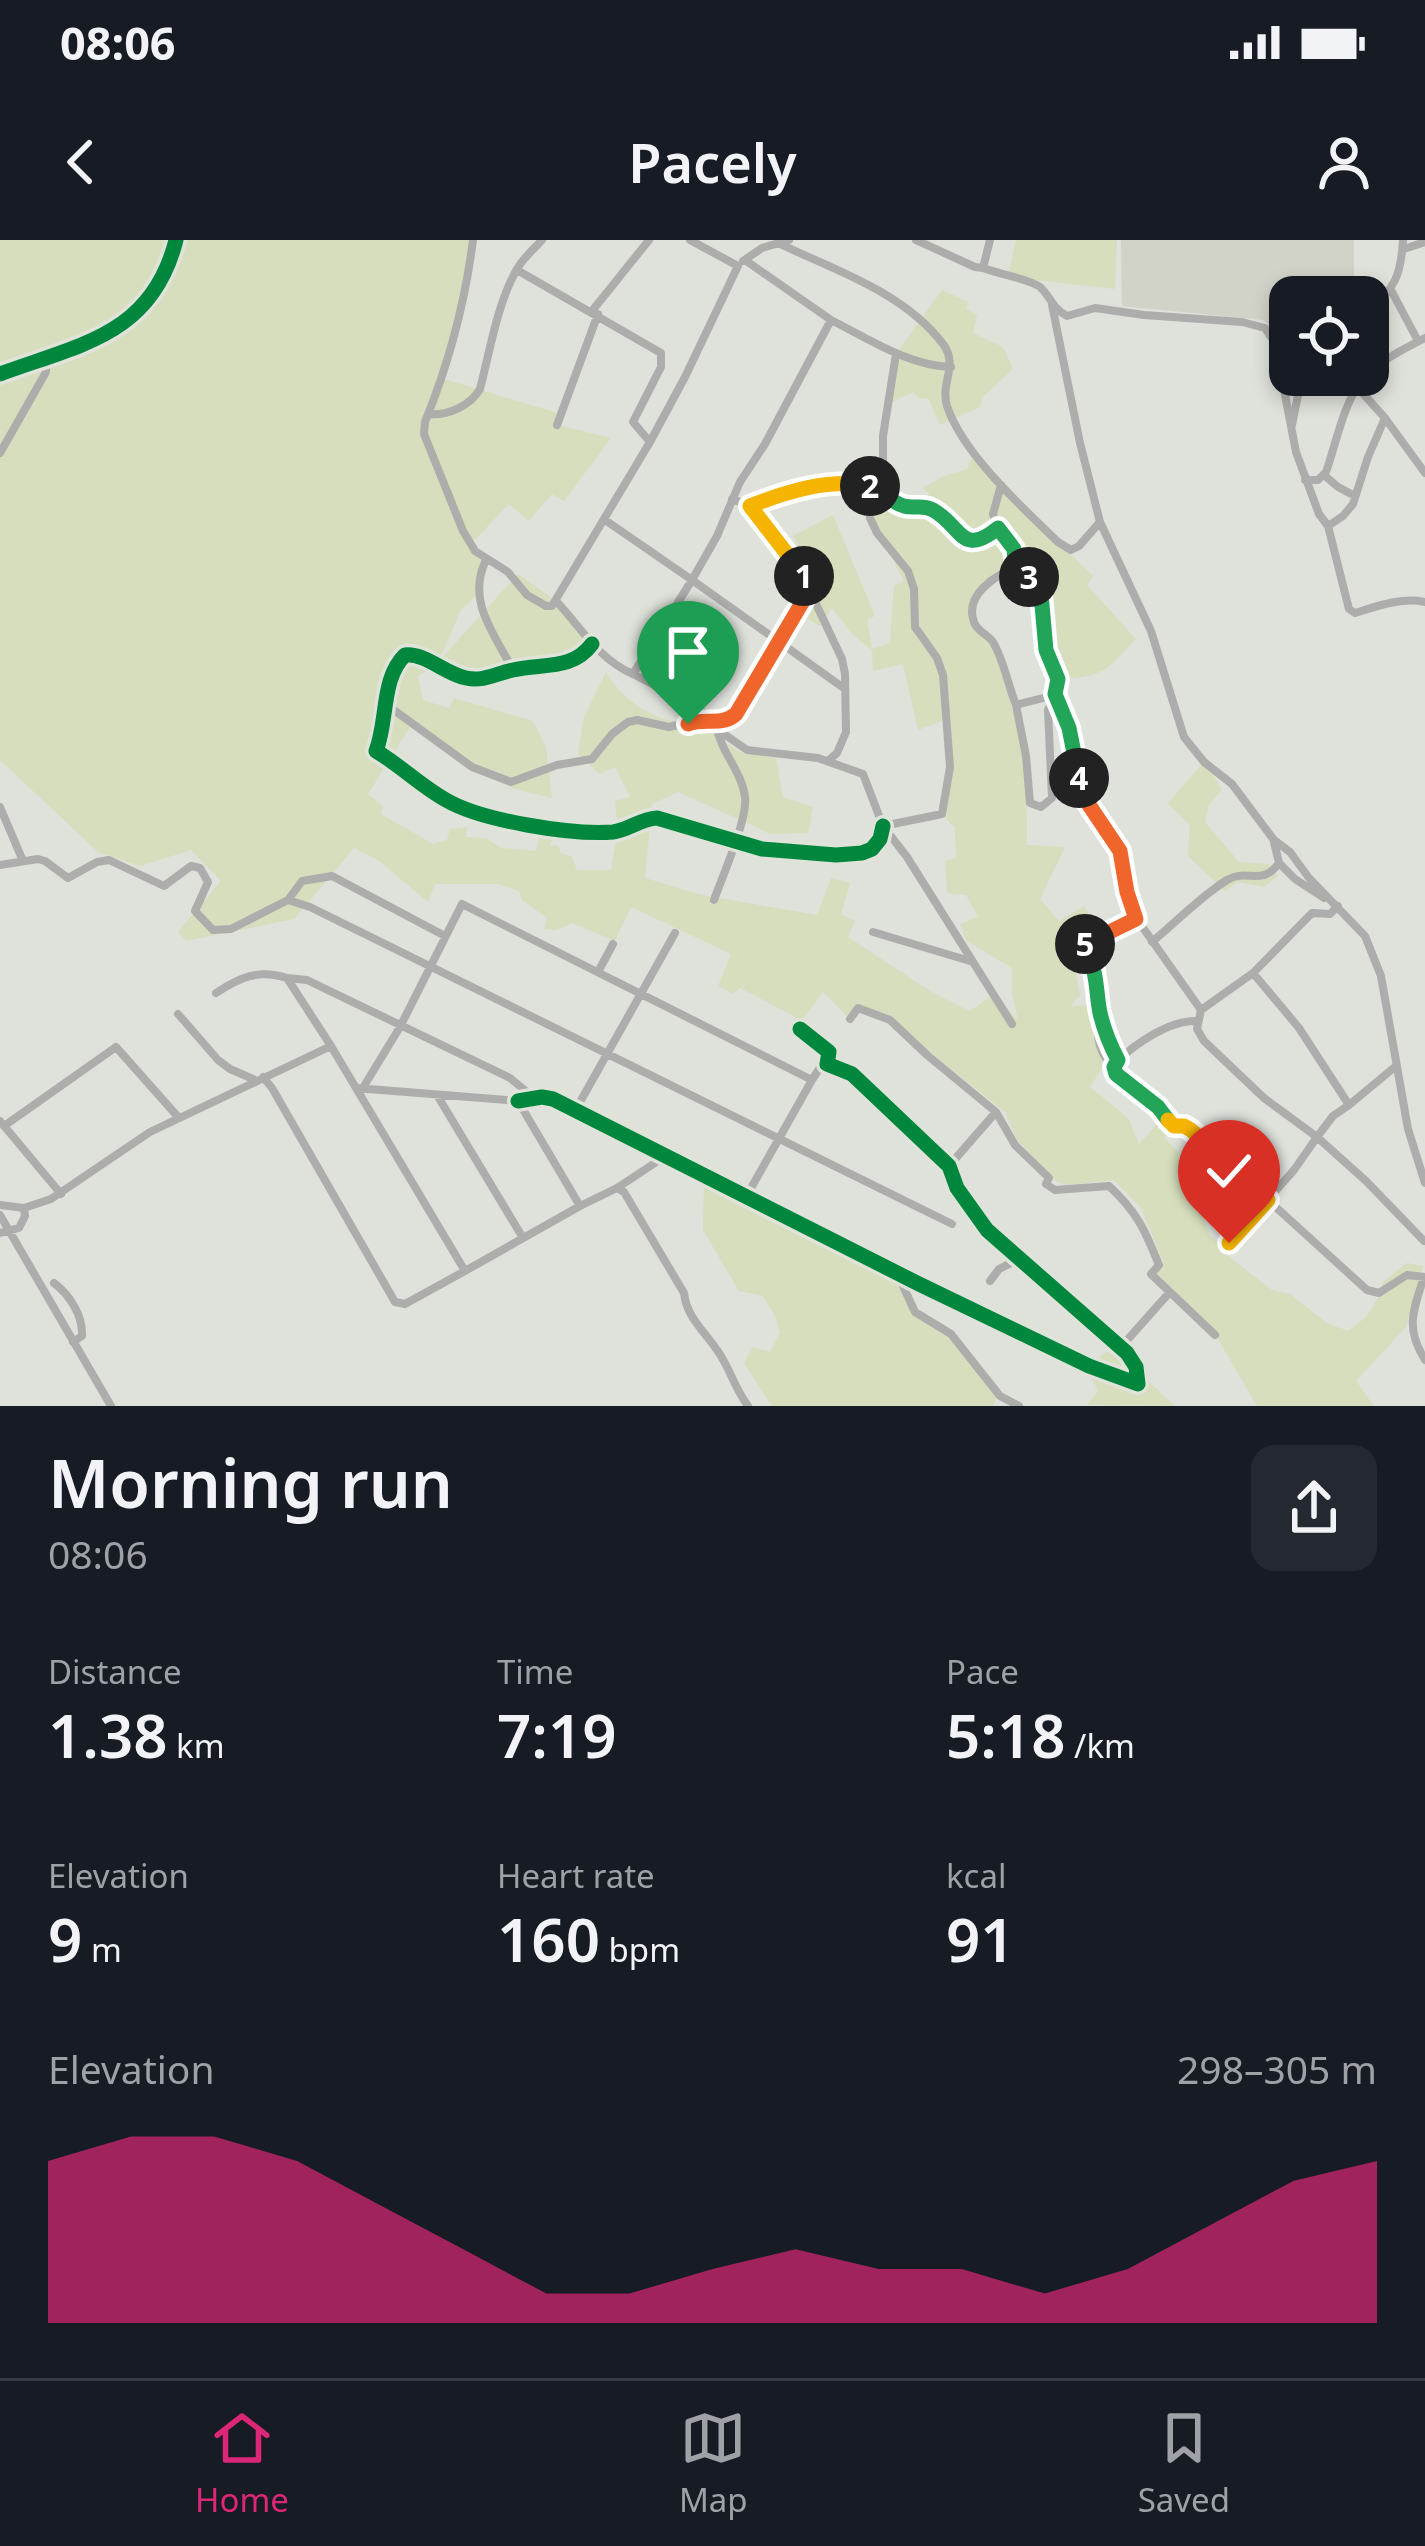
<!DOCTYPE html>
<html lang="en">
<head>
<meta charset="utf-8">
<style>
  :root { --surface:#171b24; --page:#242831; --text:#f1f3f6; --muted:#9ea1a6; --line:#363941; --accent:#db2777 }
  body { margin:0; font-family:"Noto Sans",sans-serif; background:var(--page); color:var(--text); height:100vh; display:flex; flex-direction:column; font-size:45px; white-space:nowrap }
  * { box-sizing:border-box; margin:0 }
  p { font-size:39px; color:var(--muted) }
  .icon { flex:none; width:66px; height:66px; fill:none; stroke:currentColor; stroke-width:2; stroke-linecap:round; stroke-linejoin:round }
  .map { position:relative; height:1166px; overflow:hidden }
  .panel { display:flex; flex-direction:column; background:var(--surface); flex:1 }
  .panel>* { flex:none }
  .controls { position:absolute; left:1269px; top:36px; display:grid; gap:24px }
  .controls a { display:grid; place-items:center; width:120px; height:120px; border-radius:24px; background:var(--surface); box-shadow:0 6px 18px #0003; font-size:60px }
  .pin { position:absolute; display:grid; place-items:center; width:102px; height:102px; color:#fff; margin:-123px -51px; border-radius:50% 50% 50% 0; rotate:-45deg; box-shadow:0 0 12px #0007 }
  .pin .icon { rotate:45deg }
  .km { position:absolute; width:60px; height:60px; margin:-30px; border-radius:50%; background:#222; color:#fff; font-size:33px; line-height:60px; text-align:center }
  .round { display:grid; place-items:center; flex:none; width:126px; height:126px; border-radius:24px; background:var(--page) }
  .headline { display:flex; align-items:center; justify-content:space-between; height:204px; padding:0 48px }
  h1 { font-size:66px; font-weight:600; line-height:90px }
  .stats { display:grid; grid-template-columns:repeat(3,1fr); gap:18px; height:204px; padding:12px 48px }
  .stats div { display:grid; align-content:center }
  .stats b { font-size:60px; font-weight:600 }
  .stats small { font-size:33px; font-weight:400 }
  .stats p { font-size:33px }
  .chart { height:336px; padding:24px 48px }
  .chart p { display:flex; justify-content:space-between }
  .chart svg { width:100%; height:216px; margin-top:12px; fill:var(--accent); opacity:.7 }
  .status { display:flex; justify-content:space-between; align-items:center; height:84px; padding:0 60px; background:var(--surface); direction:ltr }
  .status svg { height:33px; fill:currentColor }
  header { display:flex; justify-content:space-between; align-items:center; height:156px; padding:0 48px; background:var(--surface); font-size:54px; font-weight:600 }
  .dock { display:flex; justify-content:space-around; align-items:center; height:168px; border-top:3px solid var(--line); background:var(--surface); font-size:33px; color:var(--muted) }
  .dock a { display:grid; justify-items:center; gap:6px }
  .dock .selected { color:var(--accent) }
  .map>svg:first-child { display:block }
</style>
</head>
<body>
<div class="status"><b>08:06</b><svg viewBox="0 0 49 12"><path d="M0 12V9h3v3zM5 12V6h3v6zM10 12V3h3v9zM15 12V0h3v12zM26 1h20v11H26zM47 4h2v5h-2z"/></svg></div>
<header><svg class="icon" aria-label="back" viewBox="0 0 24 24"><path d="M15 5l-7 7 7 7"/></svg>Pacely<svg class="icon" aria-label="person" viewBox="0 0 24 24"><circle cx="12" cy="8" r="4"/><path d="M4 21q1-7 8-7t8 7"/></svg></header>
<div class="map">
<svg width="1425" height="1166" viewBox="0 0 1425 1166">
  <rect width="100%" height="100%" fill="#dfe1db"/>
  <path fill="#d1d3c9" d="M 1121,0 L 1354,0 L 1354,57 L 1290,57 L 1290,115 L 1282,117 L 1277,91 L 1263,80 L 1122,66 Z"/>
  <path fill="#d6debd" d="M 0,0 L 473,0 L 444,139 L 561,174 L 558,185 L 611,198 L 564,261 L 552,254 L 529,281 L 509,264 L 471,304 L 483,318 L 477,355 L 461,370 L 439,421 L 518,334 L 556,361 L 592,404 L 583,415 L 474,439 L 437,426 L 418,436 L 423,460 L 449,468 L 454,458 L 533,481 L 546,507 L 552,558 L 514,549 L 484,534 L 413,482 L 368,554 L 383,566 L 381,574 L 433,604 L 447,600 L 450,589 L 467,587 L 466,597 L 486,598 L 501,608 L 536,611 L 541,590 L 553,597 L 550,605 L 558,606 L 561,613 L 572,617 L 577,630 L 611,630 L 618,591 L 615,561 L 630,557 L 615,527 L 600,534 L 578,514 L 584,477 L 606,432 C 628,470 674,491 716,483 L 721,499 L 740,512 L 776,518 L 783,557 L 813,567 L 808,593 L 771,594 L 678,552 L 652,564 L 645,638 L 702,655 L 817,675 L 831,638 L 850,643 L 841,674 L 855,681 L 848,697 L 930,751 L 970,771 L 994,754 L 1018,780 L 1012,753 L 1012,728 L 967,701 L 960,684 L 978,676 L 966,655 L 947,653 L 945,621 L 956,618 L 955,588 L 942,574 L 948,540 L 945,480 L 918,490 L 903,424 L 873,431 L 872,410 L 853,395 L 832,368 L 819,386 L 797,371 L 809,351 L 788,314 L 798,305 L 793,296 L 833,275 L 875,376 L 867,379 L 872,409 L 890,403 L 894,346 L 904,341 L 868,273 L 879,248 L 899,264 L 925,266 L 929,253 L 923,248 L 942,237 L 967,229 L 975,212 L 1034,279 L 1093,336 L 1087,345 L 1136,399 C 1105,431 1105,437 1058,439 L 1047,410 L 1041,354 L 1011,329 L 977,356 L 973,376 L 993,402 L 1026,516 L 1027,605 L 1065,607 L 1040,659 L 1059,681 L 1084,666 L 1093,681 L 1067,697 L 1075,712 L 1072,717 L 1080,755 L 1071,766 L 1093,765 L 1118,802 L 1090,847 L 1128,878 L 1139,904 L 1167,873 L 1179,877 L 1164,897 L 1198,934 L 1207,956 L 1221,953 L 1219,961 L 1204,978 L 1209,995 L 1222,1004 L 1224,1013 L 1272,1050 L 1290,1054 L 1327,1083 L 1348,1091 L 1366,1077 L 1378,1058 L 1383,1042 L 1407,1023 L 1423,1026 L 1406,1087 L 1356,1141 L 1374,1166 L 1257,1166 L 1211,1087 L 1157,1033 L 1164,1023 L 1141,968 L 1114,940 L 1065,945 L 1056,941 L 1017,900 L 1006,873 L 890,780 L 858,763 L 850,779 L 823,752 L 797,787 L 794,776 L 740,748 L 733,754 L 718,746 L 731,714 L 631,667 L 615,701 L 572,683 L 556,690 L 544,689 L 547,678 L 522,660 L 519,651 L 498,644 L 435,644 L 428,662 L 378,620 L 354,608 L 294,679 L 186,701 L 178,692 L 221,641 L 191,610 L 140,626 L 98,612 L 0,520 Z
    M 1016,0 L 1117,0 L 1115,49 L 1008,37 Z
    M 942,50 L 969,62 L 966,68 L 977,75 L 973,93 L 1003,107 L 1013,129 L 983,157 L 980,167 L 940,185 L 928,158 L 920,159 L 913,152 L 888,164 L 896,114 Z
    M 1204,522 L 1222,550 L 1209,564 L 1205,582 L 1239,622 L 1269,624 L 1278,636 L 1264,647 L 1238,642 L 1225,651 L 1188,616 L 1190,585 L 1168,563 Z
    M 704,935 L 889,1030 L 915,1072 L 951,1098 L 997,1157 L 993,1166 L 772,1166 L 744,1123 L 752,1107 L 770,1112 L 780,1092 L 775,1076 L 763,1056 L 739,1051 L 703,990 Z
    M 1114,1109 L 1175,1166 L 1087,1165 L 1098,1151 L 1088,1130 L 1104,1113 Z"/>
  <g fill="none" stroke-linecap="round" stroke-linejoin="round">
    <path stroke="#adadac" stroke-width="8" d="M 473,0 C 465,63 449,123 425,182 L 424,194 L 463,291 L 475,311 L 508,332 L 527,355 L 546,366 L 552,366 L 650,202
      M 916,0 L 975,27 L 983,28 L 990,0
      M 778,3 C 834,30 904,52 943,104 C 959,125 940,143 947,166 C 963,214 1022,267 1058,302 L 1071,310 L 1079,306 L 1100,282 L 1080,203 L 1052,65
      M 1404,9 L 1425,2
      M 743,21 L 762,8 L 789,0
      M 983,28 C 996,33 1032,40 1040,47 C 1051,57 1052,68 1067,76 L 1095,68 L 1144,75 L 1242,82 L 1265,88 L 1275,103 L 1296,212 L 1319,274 L 1328,286 L 1349,369 L 1355,373 C 1377,366 1402,357 1425,362
      M 517,30 L 661,113 L 661,127 L 633,182 L 650,202 L 685,137 L 738,26 L 690,0
      M 1391,50 L 1418,101
      M 592,71 L 649,0
      M 1368,71 C 1395,49 1401,35 1403,0
      M 831,80 C 869,99 907,125 951,127
      M 1357,147 L 1385,178 L 1425,233
      M 428,174 C 448,176 470,166 480,149 C 490,111 497,64 517,29 C 523,18 534,9 542,0
      M 557,185 L 598,74
      M 1292,185 L 1302,135
      M 0,213 L 46,132 L 46,119
      M 1324,235 L 1338,247 L 1355,256
      M 1305,240 L 1318,240 L 1326,232 C 1335,207 1344,162 1361,142 C 1377,122 1403,109 1425,98
      M 732,259 L 750,266 C 790,250 837,234 879,248 L 883,239 L 883,196 L 896,114
      M 605,280 L 692,340 L 717,296 L 740,242 L 765,204 L 831,80 L 745,20
      M 1100,282 L 1151,391 L 1184,497 L 1204,522 L 1232,544 L 1274,600 L 1290,612 L 1309,638 L 1365,696 L 1381,736 L 1408,889 L 1425,943
      M 1328,286 L 1343,276 L 1353,264 L 1368,217 L 1385,178
      M 997,288 L 1014,309 L 1016,329 C 995,334 964,356 974,382 C 977,392 988,394 993,402 C 1004,421 1008,445 1016,465 L 1055,455 L 1058,439 L 1047,410 L 1040,349 L 1016,329
      M 486,320 C 466,361 494,393 513,430
      M 810,351 L 842,419 L 845,434 L 846,492 L 837,513 L 829,520
      M 556,361 C 581,387 598,419 633,434 L 692,340 L 778,401 L 809,351 L 810,345 L 750,266
      M 592,404 C 572,431 542,423 513,430 C 497,433 484,442 466,438 C 445,434 426,413 405,415 C 381,438 388,480 376,511 C 401,526 421,546 446,560 C 482,581 571,595 613,592 C 629,590 640,579 657,578 L 762,609 L 836,615 L 862,613 L 872,609 L 880,599 L 883,586
      M 633,434 L 696,467 L 716,483 L 721,483 L 736,474 L 778,401 L 845,449
      M 387,465 L 472,527 L 511,542 L 557,525 L 592,519 L 612,494 L 628,482 L 637,480 L 669,487 L 701,480 L 716,483 L 724,494 L 747,510 L 818,518 L 863,534 L 883,586 L 907,617 L 1012,784
      M 1016,465 L 1026,516 L 1030,563 L 1041,567 L 1052,558 L 1048,470 L 1055,455 L 1067,480 L 1078,537 L 1087,562 L 1121,611 L 1134,675 L 1201,770 L 1253,733 L 1312,673 L 1330,674 L 1338,666
      M 0,567 L 23,621
      M 883,586 L 942,574 L 950,527 L 943,435 L 937,418 L 915,387 L 914,349 L 908,331 L 877,293 L 870,278 L 869,262 L 879,248 L 899,264 L 933,270 L 968,300 L 978,301 L 997,288 L 993,274 L 1001,245
      M 1280,624 L 1295,639 L 1324,658
      M 0,625 L 38,619 L 45,621 L 68,638 L 97,622 L 109,620 L 164,646 L 191,626 L 200,628 L 208,642 L 195,671 L 213,690 L 231,689 L 288,660 L 310,667 L 952,984
      M 288,660 L 302,641 L 332,636 L 445,696
      M 714,660 C 722,637 748,579 745,557 C 742,531 720,512 716,484
      M 873,692 L 970,721
      M 1152,702 C 1176,682 1200,657 1227,640 C 1246,628 1262,647 1279,623 L 1274,602
      M 598,732 L 613,704
      M 1253,733 L 1299,788 L 1349,865 L 1396,826
      M 216,753 C 240,737 259,729 287,738
      M 1201,770 L 1197,789 L 1204,801 L 1264,858 L 1317,897 L 1333,876 L 1349,865
      M 178,774 L 218,820 L 230,829 L 253,839
      M 1100,774 C 1088,818 1124,839 1153,863 C 1161,870 1167,878 1173,886 L 1184,886 L 1191,890 L 1367,1050 L 1379,1053 L 1407,1035 L 1425,1037
      M 850,779 L 858,768 L 890,780 L 927,815 L 996,872 L 1015,905 L 1049,938 L 1046,944 L 1055,950 L 1109,946 C 1137,972 1145,990 1159,1025 L 1151,1034 L 1215,1095
      M 331,806 L 287,738 L 307,740 L 510,838 L 533,857
      M 1117,820 C 1110,805 1103,790 1100,773 C 1095,748 1099,727 1081,706 L 1136,679
      M 1115,823 C 1135,804 1169,780 1197,781
      M 263,837 L 272,848 L 395,1062 L 405,1064 L 465,1031
      M 364,846 L 400,787 L 462,664 L 812,840
      M 356,848 L 465,1031 L 580,966
      M 437,855 L 523,998
      M 518,861 L 542,857 L 553,859 L 919,1044 L 1089,1126 L 1138,1144 L 1136,1127 L 1127,1113 L 987,990 L 957,948 L 949,926 L 852,834 L 827,824 L 829,812 L 800,789
      M 575,871 L 675,693
      M 0,881 L 61,954
      M 4,886 L 116,807 L 179,878
      M 949,926 L 996,872
      M 617,948 L 664,917
      M 746,957 L 812,840 L 819,829 L 827,824
      M 0,965 L 24,968 L 51,959 L 150,892 L 331,806 L 356,848 L 518,861 L 580,966 L 617,948 L 624,952 L 684,1053 C 687,1079 705,1091 719,1113 C 730,1129 735,1149 748,1166
      M 0,975 L 111,1166
      M 0,993 L 19,988 L 25,976 L 24,969
      M 1229,1003 L 1294,930 L 1317,897 L 1366,941 L 1424,1001
      M 898,1035 L 915,1072 L 951,1094 L 1000,1156 L 1019,1166
      M 1424,1037 C 1413,1071 1405,1088 1425,1120
      M 990,1041 L 999,1029 L 1019,1019
      M 54,1043 C 70,1055 83,1076 82,1096 L 73,1102
      M 1121,1107 L 1169,1053"/>
    <path stroke="#adafa7" stroke-width="10" d="M 0,134 C 81,104 152,95 176,0"/>
    <defs>
      <path id="cycleway" d="M 0,134 C 81,104 152,95 176,0
        M 592,404 C 572,431 542,423 513,430 C 497,433 484,442 466,438 C 445,434 426,413 405,415 C 381,438 388,480 376,511 C 401,526 421,546 446,560 C 482,581 571,595 613,592 C 629,590 640,579 657,578 L 762,609 L 836,615 L 862,613 L 872,609 L 880,599 L 883,586
        M 518,861 L 542,857 L 553,859 L 919,1044 L 1089,1126 L 1138,1144 L 1136,1127 L 1127,1113 L 987,990 L 957,948 L 949,926 L 852,834 L 827,824 L 829,812 L 800,789"/>
    </defs>
    <use href="#cycleway" stroke="#e0e3d9" stroke-width="22"/>
    <use href="#cycleway" stroke="#00873e" stroke-width="15"/>
  </g>
  <g fill="none" stroke-linecap="round" stroke-linejoin="round">
    <defs>
      <path id="split-1" d="M 688,484 C 706,477 721,487 736,474 L 809,351 L 804,336"/>
      <path id="split-2" d="M 804,336 L 750,266 C 788,251 830,238 870,246"/>
      <path id="split-3" d="M 870,246 C 883,250 891,263 904,266 C 914,269 923,264 933,270 C 962,286 961,318 998,288 L 1014,309 L 1016,329 L 1029,337"/>
      <path id="split-4" d="M 1029,337 L 1036,344 L 1041,354 L 1046,410 L 1058,439 L 1055,454 L 1069,488 L 1079,538"/>
      <path id="split-5" d="M 1079,538 L 1087,562 L 1120,611 L 1127,652 L 1136,679 L 1085,704"/>
      <path id="split-6" d="M 1085,704 L 1081,706 C 1099,727 1095,749 1100,773 C 1104,790 1110,805 1118,820 L 1114,827 L 1116,834 L 1158,867 L 1168,880"/>
      <path id="split-7" d="M 1168,880 L 1174,886 L 1184,886 L 1191,890 L 1268,960 L 1229,1003"/>
    </defs>
    <use href="#split-1" stroke="#fff" stroke-width="24"/>
    <use href="#split-2" stroke="#fff" stroke-width="24"/>
    <use href="#split-3" stroke="#fff" stroke-width="24"/>
    <use href="#split-4" stroke="#fff" stroke-width="24"/>
    <use href="#split-5" stroke="#fff" stroke-width="24"/>
    <use href="#split-6" stroke="#fff" stroke-width="24"/>
    <use href="#split-7" stroke="#fff" stroke-width="24"/>
    <use href="#split-1" stroke="#f0652b" stroke-width="15"/>
    <use href="#split-2" stroke="#f5b400" stroke-width="15"/>
    <use href="#split-3" stroke="#22a559" stroke-width="15"/>
    <use href="#split-4" stroke="#22a559" stroke-width="15"/>
    <use href="#split-5" stroke="#f0652b" stroke-width="15"/>
    <use href="#split-6" stroke="#22a559" stroke-width="15"/>
    <use href="#split-7" stroke="#f5b400" stroke-width="15"/>
  </g>
</svg>
<div class="controls">
<a><svg class="icon" aria-label="locate" viewBox="0 0 24 24"><circle cx="12" cy="12" r="6"/><path d="M12 2v4M12 18v4M2 12h4M18 12h4"/></svg></a>
</div>
<div class="pin" style="left:688px;top:484px;background:#1e9e55"><svg class="icon" aria-label="arrive" viewBox="0 0 24 24"><path d="M6 21V4h12l-3 4 3 4H6"/></svg></div>
<div class="pin" style="left:1229px;top:1003px;background:#d93025"><svg class="icon" aria-label="check" viewBox="0 0 24 24"><path d="M5 12l5 5 9-10"/></svg></div>
<b class="km" style="left:804px;top:336px">1</b>
<b class="km" style="left:870px;top:246px">2</b>
<b class="km" style="left:1029px;top:337px">3</b>
<b class="km" style="left:1079px;top:538px">4</b>
<b class="km" style="left:1085px;top:704px">5</b>
</div>
<section class="panel">
<div class="headline"><div><h1>Morning run</h1><p>08:06</p></div><a class="round"><svg class="icon" aria-label="share" viewBox="0 0 24 24"><path d="M12 15V3M7 8l5-5 5 5M5 13v7h14v-7"/></svg></a></div>
<div class="stats">
<div><p>Distance</p><b>1.38<small> km</small></b></div>
<div><p>Time</p><b>7:19</b></div>
<div><p>Pace</p><b>5:18<small> /km</small></b></div>
</div>
<div class="stats">
<div><p>Elevation</p><b>9<small> m</small></b></div>
<div><p>Heart rate</p><b>160<small> bpm</small></b></div>
<div><p>kcal</p><b>91</b></div>
</div>
<div class="chart"><p><span>Elevation</span>298–305 m</p>
<svg viewBox="0 0 160 44" preserveAspectRatio="none"><path d="M0 44V11L10 6L20 6L30 11L40 20L50 29L60 38L70 38L80 33L90 29L100 33L110 33L120 38L130 33L140 24L150 15L160 11V44z"/></svg>
</div>
</section>
<nav class="dock">
<a class="selected"><svg class="icon" aria-label="home" viewBox="0 0 24 24"><path d="M3 11l9-7 9 7M6 9v11h12V9"/></svg>Home</a>
<a><svg class="icon" aria-label="map" viewBox="0 0 24 24"><path d="M3 6l6-2 6 2 6-2v14l-6 2-6-2-6 2zM9 4v14M15 6v14"/></svg>Map</a>
<a><svg class="icon" aria-label="saved" viewBox="0 0 24 24"><path d="M7 4h10v16l-5-4-5 4z"/></svg>Saved</a>
</nav>
</body>
</html>
